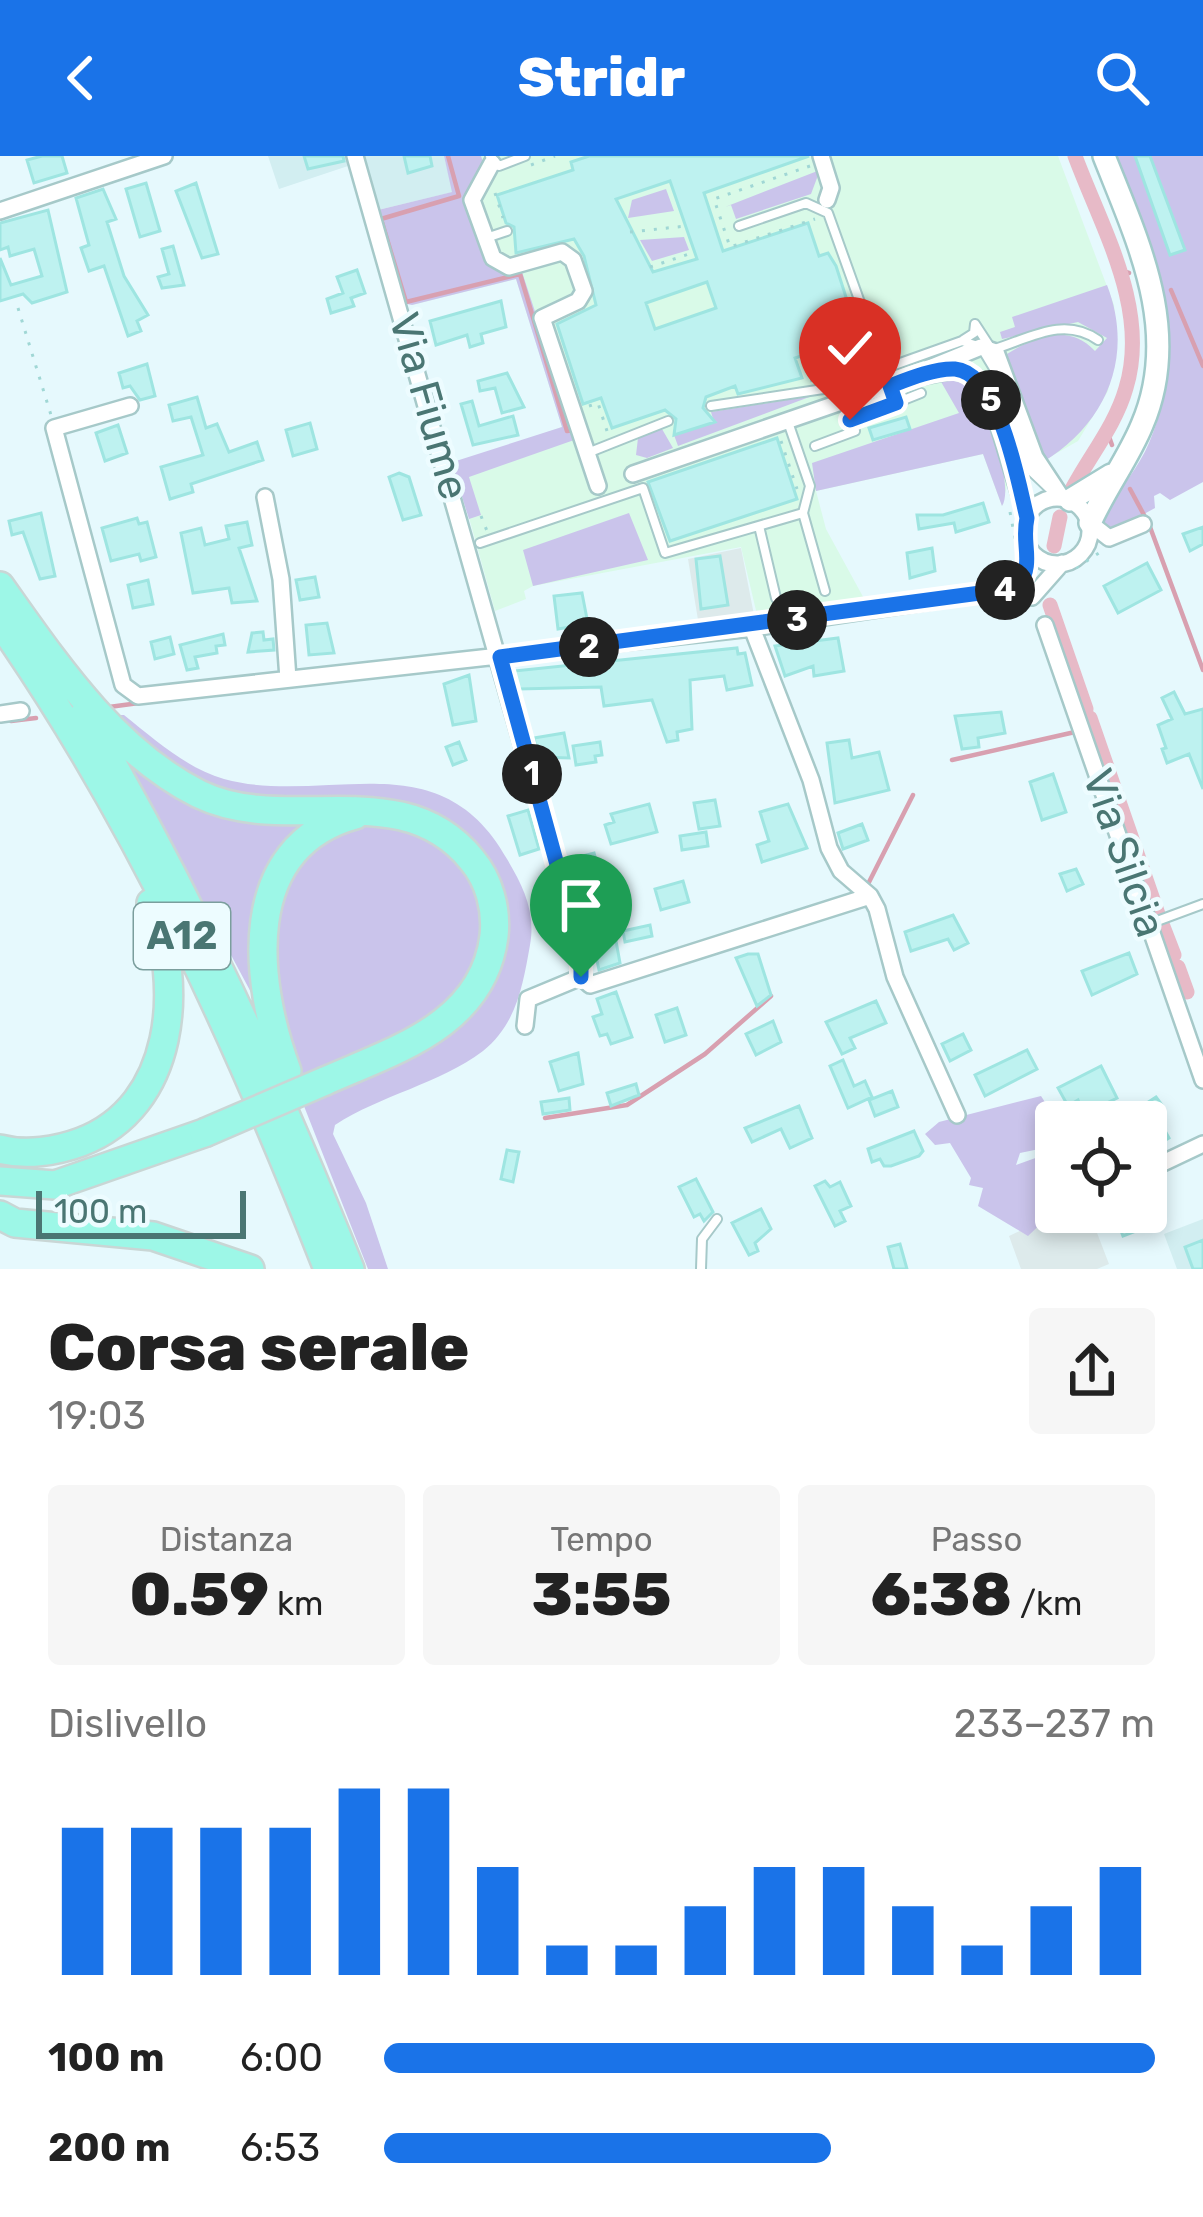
<!DOCTYPE html>
<html lang="it">
<head>
<meta charset="utf-8">
<style>
  :root { --surface:#fff; --page:#f6f6f6; --text:#222; --muted:#767676; --accent:#1a73e8 }
  body { margin:0; font-family:Rubik,sans-serif; background:var(--page); color:var(--text); height:100vh; display:flex; flex-direction:column; font-size:45px; white-space:nowrap }
  * { box-sizing:border-box; margin:0 }
  p { font-size:39px; color:var(--muted) }
  .icon { flex:none; width:66px; height:66px; fill:none; stroke:currentColor; stroke-width:2; stroke-linecap:round; stroke-linejoin:round }
  .map { position:relative; height:1113px; overflow:hidden }
  .panel { display:flex; flex-direction:column; background:var(--surface); flex:1 }
  .panel>* { flex:none }
  .controls { position:absolute; left:1035px; top:945px; display:grid; gap:24px }
  .controls a { display:grid; place-items:center; width:132px; height:132px; border-radius:12px; background:var(--surface); box-shadow:0 6px 18px #0003; font-size:60px }
  .scale { position:absolute; left:36px; bottom:30px; width:210px; box-sizing:border-box; padding-left:12px; border:6px solid #4a7673; border-top:0; font-size:33px; line-height:42px; white-space:nowrap; color:#4a7673; -webkit-text-stroke:9px #edfcff; paint-order:stroke }
  .pin { position:absolute; display:grid; place-items:center; width:102px; height:102px; color:#fff; margin:-123px -51px; border-radius:50% 50% 50% 0; rotate:-45deg; box-shadow:0 0 12px #0007 }
  .pin .icon { rotate:45deg }
  .km { position:absolute; width:60px; height:60px; margin:-30px; border-radius:50%; background:#222; color:#fff; font-size:33px; line-height:60px; text-align:center }
  .round { display:grid; place-items:center; flex:none; width:126px; height:126px; border-radius:12px; background:var(--page) }
  .summary { display:flex; align-items:center; justify-content:space-between; height:204px; padding:0 48px }
  h1 { font-size:66px; font-weight:800; line-height:90px }
  .stats { display:grid; grid-template-columns:repeat(3,1fr); gap:18px; height:204px; padding:12px 48px }
  .stats div { display:grid; align-content:center; border-radius:12px; background:var(--page); text-align:center }
  .stats b { font-size:60px; font-weight:800 }
  .stats small { font-size:33px; font-weight:400 }
  .stats p { font-size:33px }
  .chart { height:336px; padding:24px 48px }
  .chart p { display:flex; justify-content:space-between }
  .chart svg { width:100%; height:216px; margin-top:12px; stroke:var(--accent); stroke-width:6 }
  ul { padding:0 48px; list-style:none; font-size:39px }
  li { display:grid; grid-template-columns:192px 144px 1fr; align-items:center; height:90px }
  li i { height:30px; border-radius:15px; background:var(--accent) }
  header { display:flex; justify-content:space-between; align-items:center; height:156px; padding:0 48px; background:var(--accent); color:#fff; font-size:54px; font-weight:800 }
  .map>svg:first-child { display:block }
</style>
</head>
<body>
<header><svg class="icon" aria-label="back" viewBox="0 0 24 24"><path d="M15 5l-7 7 7 7"/></svg>Stridr<svg class="icon" aria-label="search" viewBox="0 0 24 24"><circle cx="10" cy="10" r="6"/><path d="M15 15l6 6"/></svg></header>
<div class="map">
<svg width="1203" height="1113" viewBox="0 0 1203 1113">
  <rect width="100%" height="100%" fill="#e6f9fd"/>
  <path fill="#d2eef1" d="M 268,0 L 349,0 L 349,2 L 348,10 L 279,33 Z
    M 360,0 L 444,0 L 453,36 L 374,55 Z
    M 1203,1063 L 1203,1113 L 1177,1113 L 1164,1078 Z"/>
  <path fill="#ddeaeb" d="M 741,392 L 755,464 L 699,470 L 688,403 Z
    M 1060,1056 L 1089,1056 L 1109,1108 L 1097,1113 L 1021,1113 L 1009,1080 Z"/>
  <path fill="#d9fae8" d="M 444,0 L 1058,0 L 1114,149 L 1117,191 L 1108,235 L 1078,285 L 1008,325 L 1002,350 L 983,298 L 816,335 L 826,373 L 867,448 L 758,463 L 741,391 L 533,430 L 524,435 L 526,443 L 495,455 L 454,308 L 562,271 L 516,123 L 412,149 L 374,55 L 453,36 Z"/>
  <path fill="#cac4eb" d="M 444,0 L 481,0 L 484,9 L 469,35 L 485,96 L 522,116 L 577,283 L 469,321 L 481,359 L 469,363 L 453,312 L 456,305 L 562,271 L 516,123 L 412,149 L 402,147 L 374,55 L 452,36 Z
    M 1117,0 L 1203,0 L 1203,326 L 1170,344 L 1160,337 L 1154,340 L 1155,352 L 1113,375 L 1104,367 L 1105,358 C 1119,333 1138,313 1149,287 C 1193,184 1154,97 1117,0 Z
    M 820,14 L 811,38 L 736,63 L 731,49 L 725,51 Z
    M 666,33 L 674,55 L 628,62 L 632,44 Z
    M 684,81 L 689,94 L 652,105 L 640,84 Z
    M 1107,129 C 1135,201 1106,268 1043,306 L 1007,198 C 1036,180 1069,167 1095,195 L 1107,182 L 1078,166 L 1002,183 L 1000,176 L 1015,171 L 1012,161 Z
    M 867,198 L 867,212 L 852,212 L 853,218 L 815,230 L 812,217 Z
    M 940,224 C 954,224 967,226 976,237 C 990,254 1014,333 1002,350 L 983,298 L 816,335 L 812,307 L 959,257 Z
    M 812,240 L 678,290 L 674,279 L 714,266 L 711,256 Z
    M 662,273 L 673,292 L 647,302 L 636,299 L 638,282 Z
    M 629,357 L 648,404 L 533,430 L 523,394 Z
    M 108,559 L 124,559 C 154,583 186,612 224,623 C 326,651 439,581 507,703 C 523,730 536,756 530,789 C 523,828 517,868 483,895 C 439,928 381,939 335,969 L 333,978 L 366,1047 L 388,1113 L 368,1113 L 302,945 L 435,884 L 502,790 L 450,670 L 265,648 L 186,624 Z
    M 123,597 L 165,625 L 324,661 L 301,679 L 254,842 Z
    M 397,665 L 461,702 L 484,745 L 484,797 L 447,856 L 298,927 L 268,827 L 279,727 L 340,669 Z
    M 1041,940 C 1053,957 1057,975 1044,992 L 1020,997 L 1016,1009 L 1041,1000 L 1056,1002 L 1056,1026 L 1045,1033 L 1050,1059 L 1028,1080 L 978,1050 L 983,1032 L 969,1029 L 971,1022 L 950,987 L 935,989 L 925,978 L 939,966 Z"/>
  <g fill="none" stroke-linecap="round" stroke-linejoin="round">
    <path stroke="#d8a0b0" stroke-width="4.5" d="M 448,0 L 459,40 L 381,63 L 406,146 L 520,118 L 567,275 L 574,274
      M 1117,113 L 1129,117
      M 1171,134 L 1203,210
      M 1107,275 L 1112,289
      M 1130,333 L 1144,359
      M 1150,371 L 1203,514
      M 109,551 L 139,547
      M 11,565 L 36,562
      M 952,604 L 1075,576
      M 867,730 L 913,639
      M 545,962 L 627,949 L 705,898 L 771,840"/>
    <path stroke="#e7bac7" stroke-width="15" d="M 1069,339 C 1087,303 1115,271 1126,232 C 1150,153 1102,73 1075,0
      M 1054,390 L 1060,361
      M 1050,449 L 1086,553
      M 1090,562 L 1159,761
      M 1162,768 L 1174,799
      M 1178,811 L 1187,836"/>
  </g>
  <path fill="#bef2f0" stroke="#9ee5e1" stroke-width="3" fill-rule="evenodd" d="M 42,0 L 62,0 L 67,17 L 34,27 L 27,4 Z
    M 304,0 L 343,0 L 344,5 L 308,13 Z
    M 404,0 L 430,0 L 432,10 L 408,17 Z
    M 589,0 L 809,0 L 704,37 L 723,95 L 808,67 L 819,100 L 828,97 L 836,110 L 853,163 L 846,165 L 850,175 L 822,184 L 825,192 L 795,202 L 802,222 L 738,238 L 735,230 L 706,241 L 703,252 L 715,266 L 674,279 L 676,263 L 665,254 L 612,272 L 601,242 L 583,248 L 557,168 L 596,149 L 584,100 L 574,83 L 516,97 L 514,71 L 506,67 L 497,39 L 573,14 L 571,6 ZM 670,25 L 697,103 L 653,116 L 616,43 ZM 707,126 L 716,152 L 655,173 L 646,147 Z
    M 1135,0 L 1150,0 L 1185,94 L 1170,99 Z
    M 146,27 L 160,75 L 140,81 L 126,33 Z
    M 196,27 L 218,98 L 202,102 L 176,35 Z
    M 103,33 L 116,63 L 107,66 L 124,120 L 148,159 L 137,165 L 141,175 L 128,180 L 104,110 L 89,115 L 81,92 L 89,89 L 76,42 Z
    M 48,54 L 67,136 L 32,147 L 23,138 L 0,145 L 0,102 L 11,129 L 42,120 L 34,93 L 10,100 L 8,91 L 0,94 L 0,67 Z
    M 173,90 L 184,129 L 162,132 L 158,121 L 169,118 L 162,93 Z
    M 357,114 L 365,137 L 351,142 L 354,150 L 331,157 L 327,143 L 343,137 L 337,121 Z
    M 501,145 L 506,171 L 481,178 L 483,187 L 470,191 L 467,179 L 436,189 L 430,165 Z
    M 147,208 L 155,240 L 140,244 L 130,230 L 123,232 L 119,217 Z
    M 507,217 L 524,251 L 502,257 L 495,232 L 480,235 L 478,225 Z
    M 197,241 L 206,272 L 217,268 L 229,296 L 257,286 L 263,304 L 191,328 L 193,336 L 170,343 L 161,311 L 203,299 L 191,261 L 173,265 L 169,249 Z
    M 472,245 L 479,270 L 513,260 L 518,279 L 473,289 L 461,248 Z
    M 906,261 L 910,273 L 873,284 L 869,272 Z
    M 310,267 L 317,293 L 293,300 L 286,274 Z
    M 118,269 L 127,297 L 105,305 L 96,277 Z
    M 777,282 L 797,343 L 670,385 L 648,326 Z
    M 399,317 L 409,321 L 421,359 L 403,364 L 389,321 Z
    M 983,347 L 989,366 L 956,376 L 954,367 L 919,373 L 917,359 L 943,359 Z
    M 41,357 L 55,420 L 40,423 L 23,376 L 12,379 L 9,365 Z
    M 137,362 L 139,368 L 147,366 L 156,401 L 141,405 L 139,398 L 111,405 L 102,372 Z
    M 247,366 L 252,389 L 239,392 L 257,445 L 232,447 L 229,432 L 193,437 L 181,377 L 201,372 L 205,389 L 229,383 L 226,370 Z
    M 1203,371 L 1203,388 L 1190,395 L 1183,378 Z
    M 932,392 L 935,415 L 910,422 L 907,397 Z
    M 720,400 L 728,449 L 701,453 L 696,403 Z
    M 1147,407 L 1161,434 L 1118,457 L 1104,430 Z
    M 315,421 L 319,441 L 300,444 L 296,424 Z
    M 148,424 L 153,448 L 133,452 L 128,429 Z
    M 582,437 L 588,468 L 558,473 L 554,440 Z
    M 327,467 L 334,497 L 309,499 L 306,469 Z
    M 263,476 L 264,484 L 273,483 L 274,494 L 248,496 L 252,477 Z
    M 223,478 L 225,489 L 216,490 L 217,497 L 195,501 L 198,512 L 187,514 L 180,489 Z
    M 170,481 L 174,498 L 155,503 L 151,486 Z
    M 838,482 L 844,515 L 814,520 L 813,510 L 785,520 L 775,490 Z
    M 737,492 L 738,498 L 745,497 L 752,529 L 727,534 L 724,520 L 690,524 L 692,573 L 677,576 L 678,584 L 667,586 L 652,544 L 604,550 L 601,531 L 519,533 L 514,515 Z
    M 469,519 L 476,565 L 453,569 L 444,528 Z
    M 1174,536 L 1185,558 L 1203,553 L 1203,633 L 1189,598 L 1167,607 L 1162,593 L 1166,592 L 1158,569 L 1172,563 L 1162,542 Z
    M 1001,556 L 1005,577 L 978,582 L 979,591 L 962,593 L 955,560 Z
    M 564,577 L 569,602 L 538,601 L 534,582 Z
    M 849,584 L 852,602 L 879,596 L 889,634 L 835,647 L 827,587 Z
    M 459,586 L 466,604 L 453,609 L 446,591 Z
    M 600,586 L 602,599 L 595,600 L 596,606 L 576,609 L 573,590 Z
    M 1053,618 L 1066,656 L 1042,664 L 1030,626 Z
    M 715,644 L 720,670 L 699,673 L 694,647 Z
    M 649,648 L 657,676 L 611,688 L 605,669 L 614,666 L 611,658 Z
    M 788,648 L 807,692 L 762,706 L 757,689 L 769,685 L 760,656 Z
    M 528,654 L 539,693 L 520,699 L 508,660 Z
    M 862,668 L 868,684 L 843,693 L 838,677 Z
    M 706,676 L 708,690 L 682,694 L 680,680 Z
    M 594,697 L 602,727 L 590,730 L 597,760 L 586,763 L 567,704 Z
    M 1076,713 L 1083,728 L 1067,735 L 1060,718 Z
    M 683,725 L 689,746 L 661,754 L 655,733 Z
    M 953,759 L 968,787 L 954,794 L 948,783 L 911,795 L 905,776 Z
    M 650,769 L 652,780 L 625,786 L 623,775 Z
    M 616,785 L 620,807 L 599,814 L 594,790 Z
    M 1129,797 L 1137,818 L 1092,839 L 1082,815 Z
    M 748,798 L 758,798 L 771,839 L 757,850 L 736,802 Z
    M 616,836 L 632,881 L 611,888 L 607,878 L 600,880 L 593,861 L 602,858 L 597,843 Z
    M 876,845 L 886,867 L 850,882 L 855,892 L 842,898 L 826,866 Z
    M 677,852 L 686,879 L 665,886 L 656,859 Z
    M 773,865 L 781,886 L 756,899 L 746,878 Z
    M 963,878 L 971,894 L 950,905 L 942,888 Z
    M 1027,894 L 1037,913 L 985,940 L 975,919 Z
    M 578,897 L 583,928 L 559,935 L 550,906 Z
    M 843,904 L 854,930 L 865,925 L 872,941 L 848,952 L 830,910 Z
    M 1101,910 L 1117,942 L 1084,958 L 1078,944 L 1068,950 L 1058,932 Z
    M 636,928 L 639,939 L 611,950 L 607,937 Z
    M 892,935 L 898,951 L 875,960 L 869,944 Z
    M 1156,941 L 1162,949 L 1158,962 L 1169,982 L 1151,993 L 1146,966 L 1135,966 L 1130,958 Z
    M 569,942 L 570,954 L 543,958 L 541,946 Z
    M 799,950 L 812,982 L 790,992 L 781,973 L 752,986 L 745,972 Z
    M 914,975 L 923,995 L 919,1000 L 891,1010 L 884,1010 L 880,1003 L 872,1006 L 868,993 Z
    M 507,994 L 519,996 L 513,1026 L 501,1023 Z
    M 696,1023 L 713,1056 L 704,1065 L 700,1058 L 694,1061 L 679,1031 Z
    M 825,1025 L 830,1031 L 840,1026 L 851,1050 L 840,1055 L 845,1065 L 835,1070 L 815,1030 Z
    M 761,1053 L 771,1073 L 755,1087 L 758,1095 L 749,1099 L 732,1067 Z
    M 1114,1056 L 1143,1056 L 1149,1070 L 1123,1080 Z
    M 1203,1084 L 1203,1113 L 1193,1113 L 1185,1091 Z
    M 900,1088 L 907,1113 L 894,1113 L 888,1091 Z"/>
  <g fill="none" stroke-linecap="round" stroke-linejoin="round">
    <defs>
      <path id="lane" d="M 490,0 L 499,10 L 525,0
        M 739,70 L 806,47 L 828,57 L 896,247 L 921,237
        M 486,82 L 507,75
        M 963,184 L 974,177 L 975,168 L 990,191
        M 995,193 C 1030,182 1064,160 1098,184
        M 711,250 L 830,232 L 962,185 L 981,191 L 996,216
        M 1009,252 L 1032,316 L 1054,337
        M 815,290 L 855,275 L 851,264 L 896,247
        M 590,296 L 668,265
        M 803,357 L 825,435
        M 759,370 L 776,442
        M 480,387 L 643,332 L 665,397 L 803,357 L 810,330 L 788,266
        M 1149,768 L 1203,748
        M 701,1113 L 702,1083 L 717,1063"/>
      <path id="street" d="M 355,0 L 581,796 L 581,821 L 528,843 L 525,870
        M 821,0 L 831,32 L 827,44
        M 492,7 L 472,44 L 493,102 L 509,111 L 562,96 L 573,104 L 584,135 L 578,145 L 542,162 L 598,330
        M 0,55 L 164,0
        M 932,211 L 981,191 L 996,196 L 1035,301 L 1062,342
        M 130,250 L 54,272 L 123,529 L 138,540 L 752,472 L 1018,432
        M 633,318 L 908,223 L 959,213 L 977,222 L 990,241 L 1027,362
        M 265,341 L 281,423 L 288,523
        M1024 375a33 33 0 1 1 66 0a33 33 0 1 1-66 0Z
        M 1090,367 L 1109,382 L 1143,368
        M 1018,432 L 1032,441 L 1062,407
        M 1018,432 L 1031,395
        M 1045,469 L 1203,924
        M 752,472 L 811,624 L 829,692 L 841,715 L 870,740 L 877,753 L 895,821 L 957,959
        M 0,558 L 21,555
        M 581,821 L 590,829 L 870,740
        M 1146,1015 L 1203,988"/>
      <path id="secondary" d="M 1070,344 L 1111,319
        M 1090,367 C 1105,333 1128,303 1142,269 C 1182,176 1138,86 1104,0"/>
      <path id="highway" d="M 0,430 C 54,506 113,595 199,638 C 287,681 402,617 472,704 C 489,724 497,753 494,780 C 483,869 395,894 325,925
        M 0,466 C 139,665 240,888 328,1113
        M 84,559 C 189,737 273,922 350,1113
        M 287,915 C 254,826 238,691 355,659
        M 0,993 C 26,1000 57,995 81,986 C 176,950 184,829 151,747
        M 0,1025 L 55,1029 L 204,977
        M 0,1059 L 15,1067 L 153,1080 L 250,1113"/>
    </defs>
    <use href="#lane" stroke="#a6c9c9" stroke-width="12"/>
    <use href="#street" stroke="#a6c9c9" stroke-width="20"/>
    <use href="#secondary" stroke="#a2caca" stroke-width="26"/>
    <use href="#highway" stroke="#c9d6d5" stroke-width="32"/>
    <path stroke="#a0d7d5" stroke-width="3" stroke-dasharray="3 9" stroke-linecap="butt" d="M 531,9 L 555,0
      M 810,10 L 714,43 L 730,91 L 815,63
      M 495,37 L 503,62
      M 630,76 L 686,70
      M 650,111 L 695,96
      M 18,152 L 51,259
      M 812,226 L 809,211 L 849,194 L 861,178
      M 589,250 L 598,247 L 607,275
      M 781,285 L 797,333
      M 1010,356 L 1016,388
      M 481,360 L 487,375
      M 1076,412 L 1102,395"/>
    <use href="#lane" stroke="#fff" stroke-width="8"/>
    <use href="#street" stroke="#fff" stroke-width="15"/>
    <use href="#secondary" stroke="#fff" stroke-width="21"/>
    <use href="#highway" stroke="#9df7e7" stroke-width="27"/>
    <defs>
      <path id="highway-bridge" d="M 204,977 L 325,925"/>
    </defs>
    <use href="#highway-bridge" stroke="#c9d6d5" stroke-width="32" stroke-linecap="butt"/>
    <use href="#highway-bridge" stroke="#9df7e7" stroke-width="27"/>
  </g>
  <g fill="none" stroke-linecap="round" stroke-linejoin="round">
    <defs>
      <path id="route" d="M 581,821 L 581,796 L 500,501 L 1018,432 C 1035,405 1021,389 1027,362 C 1018,325 999,217 955,213 C 935,212 908,223 890,230 L 896,247 L 850,264"/>
    </defs>
    <use href="#route" stroke="#fff" stroke-width="24"/>
    <use href="#route" stroke="#1a73e8" stroke-width="15"/>
  </g>
  <g text-anchor="middle" dominant-baseline="central" stroke-width="9" stroke-linejoin="round" paint-order="stroke">
    <rect fill="#edfcff" stroke="#7b9e9d" stroke-width="3" x="134" y="747" width="96" height="66" rx="9"/>
    <g font-size="39" font-weight="bold" fill="#4a7673">
      <text x="182" y="780">A12</text>
    </g>
    <g font-size="42" fill="#4a7673" stroke="#edfcff">
      <text transform="translate(429 250) rotate(74)">Via Fiume</text>
      <text transform="translate(1124 697) rotate(71)">Via Silcia</text>
    </g>
  </g>
</svg>
<div class="controls">
<a><svg class="icon" aria-label="locate" viewBox="0 0 24 24"><circle cx="12" cy="12" r="6"/><path d="M12 2v4M12 18v4M2 12h4M18 12h4"/></svg></a>
</div>
<div class="scale">100 m</div>
<div class="pin" style="left:581px;top:821px;background:#1e9e55"><svg class="icon" aria-label="arrive" viewBox="0 0 24 24"><path d="M6 21V4h12l-3 4 3 4H6"/></svg></div>
<div class="pin" style="left:850px;top:264px;background:#d93025"><svg class="icon" aria-label="check" viewBox="0 0 24 24"><path d="M5 12l5 5 9-10"/></svg></div>
<b class="km" style="left:532px;top:618px">1</b>
<b class="km" style="left:589px;top:491px">2</b>
<b class="km" style="left:797px;top:464px">3</b>
<b class="km" style="left:1005px;top:434px">4</b>
<b class="km" style="left:991px;top:244px">5</b>
</div>
<section class="panel">
<div class="summary"><div><h1>Corsa serale</h1><p>19:03</p></div><a class="round"><svg class="icon" aria-label="share" viewBox="0 0 24 24"><path d="M12 15V3M7 8l5-5 5 5M5 13v7h14v-7"/></svg></a></div>
<div class="stats">
<div><p>Distanza</p><b>0.59<small> km</small></b></div>
<div><p>Tempo</p><b>3:55</b></div>
<div><p>Passo</p><b>6:38<small> /km</small></b></div>
</div>
<div class="chart"><p><span>Dislivello</span>233–237 m</p>
<svg viewBox="0 0 160 44" preserveAspectRatio="none"><path d="M5 44V14M15 44V14M25 44V14M35 44V14M45 44V6M55 44V6M65 44V22M75 44V38M85 44V38M95 44V30M105 44V22M115 44V22M125 44V30M135 44V38M145 44V30M155 44V22"/></svg>
</div>
<ul>
<li><b>100 m</b>6:00<i style="width:100%"></i></li>
<li><b>200 m</b>6:53<i style="width:58%"></i></li>
</ul>
</section>
</body>
</html>
